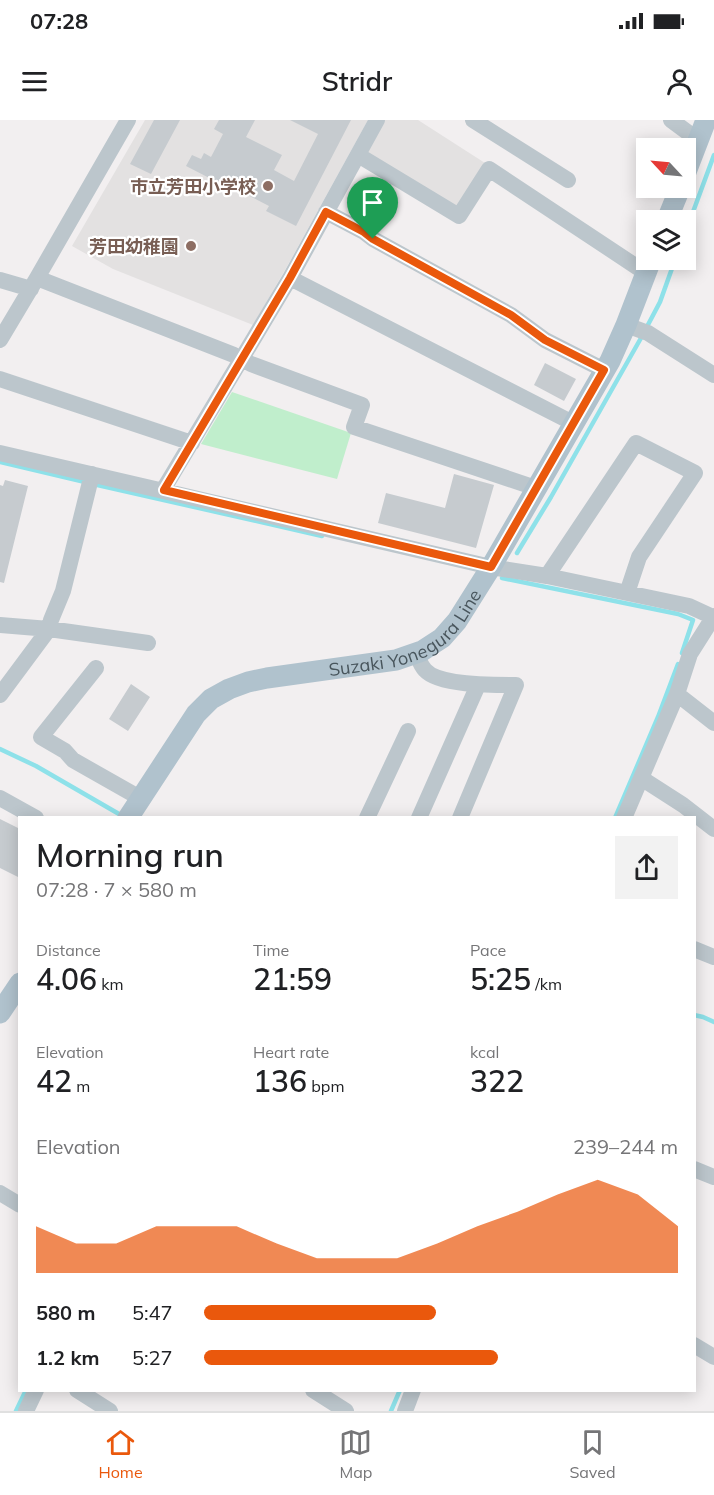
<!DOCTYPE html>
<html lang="en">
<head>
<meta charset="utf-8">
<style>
  :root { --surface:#fff; --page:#f2f2f2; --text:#202124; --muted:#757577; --line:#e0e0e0; --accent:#ea580c }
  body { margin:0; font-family:Mulish,"Noto Sans JP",sans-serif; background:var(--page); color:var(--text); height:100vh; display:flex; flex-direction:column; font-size:22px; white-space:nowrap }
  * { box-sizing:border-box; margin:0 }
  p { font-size:20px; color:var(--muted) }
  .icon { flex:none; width:33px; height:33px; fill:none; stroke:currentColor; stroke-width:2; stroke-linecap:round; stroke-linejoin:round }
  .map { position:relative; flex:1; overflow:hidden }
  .drawer { position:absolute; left:18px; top:696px; width:678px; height:576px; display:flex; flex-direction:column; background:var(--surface); border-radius:0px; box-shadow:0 3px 15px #0003 }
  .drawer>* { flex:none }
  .needle { width:39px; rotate:296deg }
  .fabs { position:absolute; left:636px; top:18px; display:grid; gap:12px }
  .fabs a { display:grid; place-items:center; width:60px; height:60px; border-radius:0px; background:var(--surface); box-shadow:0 3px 15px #0003; font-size:30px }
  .pin { position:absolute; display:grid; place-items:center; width:51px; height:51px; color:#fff; margin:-62px -26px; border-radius:50% 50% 50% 0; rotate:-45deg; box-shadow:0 0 6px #0007 }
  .pin .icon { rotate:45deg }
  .round { display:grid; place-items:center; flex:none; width:63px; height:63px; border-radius:0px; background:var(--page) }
  .headline { display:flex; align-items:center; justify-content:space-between; height:102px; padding:0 18px }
  h1 { font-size:33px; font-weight:600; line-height:45px }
  .stats { display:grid; grid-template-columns:repeat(3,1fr); gap:9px; height:102px; padding:6px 18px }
  .stats div { display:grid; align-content:center }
  .stats b { font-size:30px; font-weight:600 }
  .stats small { font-size:16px; font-weight:400 }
  .stats p { font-size:16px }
  .chart { height:168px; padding:12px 18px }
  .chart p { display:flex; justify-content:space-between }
  .chart svg { width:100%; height:108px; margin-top:6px; fill:var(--accent); opacity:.7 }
  ul { padding:0 18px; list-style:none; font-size:20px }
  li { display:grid; grid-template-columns:96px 72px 1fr; align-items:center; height:45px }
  li i { height:15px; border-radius:8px; background:var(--accent) }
  .status { display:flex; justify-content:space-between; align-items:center; height:42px; padding:0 30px; background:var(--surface); direction:ltr }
  .status svg { height:16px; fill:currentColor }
  header { display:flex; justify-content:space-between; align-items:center; height:78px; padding:0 18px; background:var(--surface); font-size:27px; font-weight:600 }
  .tabs { display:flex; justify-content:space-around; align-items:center; height:84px; border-top:2px solid var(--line); background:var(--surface); font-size:16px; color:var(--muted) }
  .tabs a { display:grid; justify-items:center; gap:3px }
  .tabs .current { color:var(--accent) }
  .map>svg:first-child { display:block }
</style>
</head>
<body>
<div class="status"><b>07:28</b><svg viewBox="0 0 49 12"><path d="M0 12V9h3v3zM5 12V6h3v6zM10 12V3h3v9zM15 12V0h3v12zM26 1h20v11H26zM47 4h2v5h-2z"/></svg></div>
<header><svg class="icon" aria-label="menu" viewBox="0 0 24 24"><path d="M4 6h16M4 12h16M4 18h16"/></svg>Stridr<svg class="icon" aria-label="person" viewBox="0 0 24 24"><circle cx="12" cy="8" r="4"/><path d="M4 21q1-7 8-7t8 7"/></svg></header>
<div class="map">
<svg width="714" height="1291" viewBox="0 0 714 1291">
  <rect width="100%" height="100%" fill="#f2eff0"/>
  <path fill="#e3e1e1" d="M 145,0 L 368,0 L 285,150 L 253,205 L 113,149 L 72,126 Z
    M 384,0 L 418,0 L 485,43 L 457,90 L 365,35 Z"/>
  <path fill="#c0eecc" d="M 232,272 L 351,313 L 337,359 L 201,324 Z"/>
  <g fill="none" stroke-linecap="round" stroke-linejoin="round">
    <path stroke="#8ee1e9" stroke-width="4.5" d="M 686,111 L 714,35
      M 0,342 L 85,362
      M 93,364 L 322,416
      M 517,433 L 551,377 L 641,218 L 660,182 L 675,140
      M 502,458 L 678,494 L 693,500 L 682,533
      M 0,629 L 36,646 L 119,694
      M 615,698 L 658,597 L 678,544
      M 694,895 L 703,897 L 714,902
      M 16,1291 L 26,1270
      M 391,1291 L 400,1270"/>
  </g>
  <path fill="#c6cbcf" d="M 154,0 L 180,0 L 151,54 L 130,44 Z
    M 219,0 L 255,0 L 246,17 L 282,35 L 274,50 L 294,61 L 318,14 L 290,0 L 351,0 L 296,106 L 266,91 L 269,86 L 223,62 L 221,64 L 186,46 L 192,35 L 201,39 L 204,33 L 211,37 L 223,14 L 214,9 Z
    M 545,243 L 576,259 L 564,281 L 534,265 Z
    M 454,354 L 494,365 L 476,428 L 378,403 L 386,373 L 445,388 Z
    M 5,360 L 28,366 L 4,463 L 0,462 L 0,365 L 3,366 Z
    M 131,564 L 150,577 L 128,611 L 109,599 Z
    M 0,699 L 20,709 L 20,758 L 0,748 Z"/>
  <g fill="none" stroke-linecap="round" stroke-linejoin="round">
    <path stroke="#bcc6cc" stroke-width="16" d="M 473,0 L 568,60
      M 671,0 L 698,20
      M 358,35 L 459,96 L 489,49 L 646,153
      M 326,92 L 364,112 L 373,119 L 511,195 L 545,220 L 604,250
      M 37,158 L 234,235 L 251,244 L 362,285 L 354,307 L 536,368
      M 290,158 L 573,303
      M 0,160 L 31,169
      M 626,205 L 648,213 L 714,255
      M 0,220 L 37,158 L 128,0
      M 0,259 L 192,323
      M 0,333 L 491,447 L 547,456 L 689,486 L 713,497
      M 163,370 L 290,158 L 377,0
      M 547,456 L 636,323 L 695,353 L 639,437 L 627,473
      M 0,505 L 49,509 L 148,523
      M 416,533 C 418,538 421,546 425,550 C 439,566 496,565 516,565 L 460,698
      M 96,548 L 41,617 L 65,631 L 73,640 L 140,678
      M 677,574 L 714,603
      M 0,575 L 49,509 L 51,500 L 63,471 L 92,354
      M 641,658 L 683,685 L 714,709
      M 0,678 L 36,698
      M 367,698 L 408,611
      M 419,698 L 478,565
      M 624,698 L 677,574 L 690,534 L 714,496
      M 694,829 L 714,837
      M 694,1049 L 714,1057
      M 0,1073 L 20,1085
      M 694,1225 L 714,1237
      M 77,1270 L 110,1291
      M 313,1270 L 346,1291
      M 26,1291 L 36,1270
      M 405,1291 L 413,1270"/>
    <g stroke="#b0c2cd" stroke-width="21">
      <path d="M 686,52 L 706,0"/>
      <path d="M 667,100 L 680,68"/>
      <path id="s1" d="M 128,698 L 196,594 L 211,579 L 229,569 L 248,562 L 267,558 L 396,540 L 422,531 L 442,518 L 457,501 L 491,447 L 610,241 L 626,205 L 651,140"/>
      <path d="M 0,893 L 20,863"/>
    </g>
  </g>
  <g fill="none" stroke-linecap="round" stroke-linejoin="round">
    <defs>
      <path id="route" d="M 326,92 L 364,112 L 373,119 L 511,195 L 545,220 L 604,250 L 491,447 L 164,370 L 290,158 Z"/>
    </defs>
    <use href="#route" stroke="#fff" stroke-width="12"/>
    <use href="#route" stroke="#ea580c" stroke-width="8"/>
  </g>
  <g fill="#8d6e63" stroke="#fff" stroke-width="2">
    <circle cx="268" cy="66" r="6"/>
    <circle cx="191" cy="126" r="6"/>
  </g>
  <g text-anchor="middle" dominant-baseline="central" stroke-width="4.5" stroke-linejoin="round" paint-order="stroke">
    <g font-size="18" font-weight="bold" fill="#785e54" stroke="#fff" text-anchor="end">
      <text x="256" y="66">市立芳田小学校</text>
      <text x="179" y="126">芳田幼稚園</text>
    </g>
    <g font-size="18" fill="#48555c" stroke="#fff">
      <text stroke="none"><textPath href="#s1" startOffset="357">Suzaki Yonegura Line</textPath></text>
    </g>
  </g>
</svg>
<div class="fabs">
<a><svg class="needle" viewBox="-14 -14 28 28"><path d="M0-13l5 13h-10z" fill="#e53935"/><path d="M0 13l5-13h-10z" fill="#757577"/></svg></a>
<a><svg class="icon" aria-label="layers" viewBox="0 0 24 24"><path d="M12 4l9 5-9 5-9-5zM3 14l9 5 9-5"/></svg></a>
</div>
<div class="pin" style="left:373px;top:119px;background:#1e9e55"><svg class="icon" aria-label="arrive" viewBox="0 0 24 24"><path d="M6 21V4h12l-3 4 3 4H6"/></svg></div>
<section class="drawer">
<div class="headline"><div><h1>Morning run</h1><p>07:28 · 7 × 580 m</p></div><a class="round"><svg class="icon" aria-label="share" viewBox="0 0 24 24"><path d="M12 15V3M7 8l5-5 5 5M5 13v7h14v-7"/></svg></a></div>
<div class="stats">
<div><p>Distance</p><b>4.06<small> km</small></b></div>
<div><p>Time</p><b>21:59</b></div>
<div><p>Pace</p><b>5:25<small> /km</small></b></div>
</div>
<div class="stats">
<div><p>Elevation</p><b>42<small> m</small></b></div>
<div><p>Heart rate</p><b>136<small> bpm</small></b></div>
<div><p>kcal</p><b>322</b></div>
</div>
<div class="chart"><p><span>Elevation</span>239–244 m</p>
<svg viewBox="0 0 160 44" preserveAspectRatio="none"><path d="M0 44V25L10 32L20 32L30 25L40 25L50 25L60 32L70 38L80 38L90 38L100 32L110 25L120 19L130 12L140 6L150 12L160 25V44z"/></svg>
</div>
<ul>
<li><b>580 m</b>5:47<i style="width:49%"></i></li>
<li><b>1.2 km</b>5:27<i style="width:62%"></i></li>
</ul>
</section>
</div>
<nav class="tabs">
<a class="current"><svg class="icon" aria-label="home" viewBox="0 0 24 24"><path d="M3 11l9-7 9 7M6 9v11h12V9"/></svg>Home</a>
<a><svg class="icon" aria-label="map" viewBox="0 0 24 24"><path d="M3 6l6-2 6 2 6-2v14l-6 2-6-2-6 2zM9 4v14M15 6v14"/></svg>Map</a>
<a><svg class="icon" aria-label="saved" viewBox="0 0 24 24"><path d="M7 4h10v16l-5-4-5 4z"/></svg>Saved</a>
</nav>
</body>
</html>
